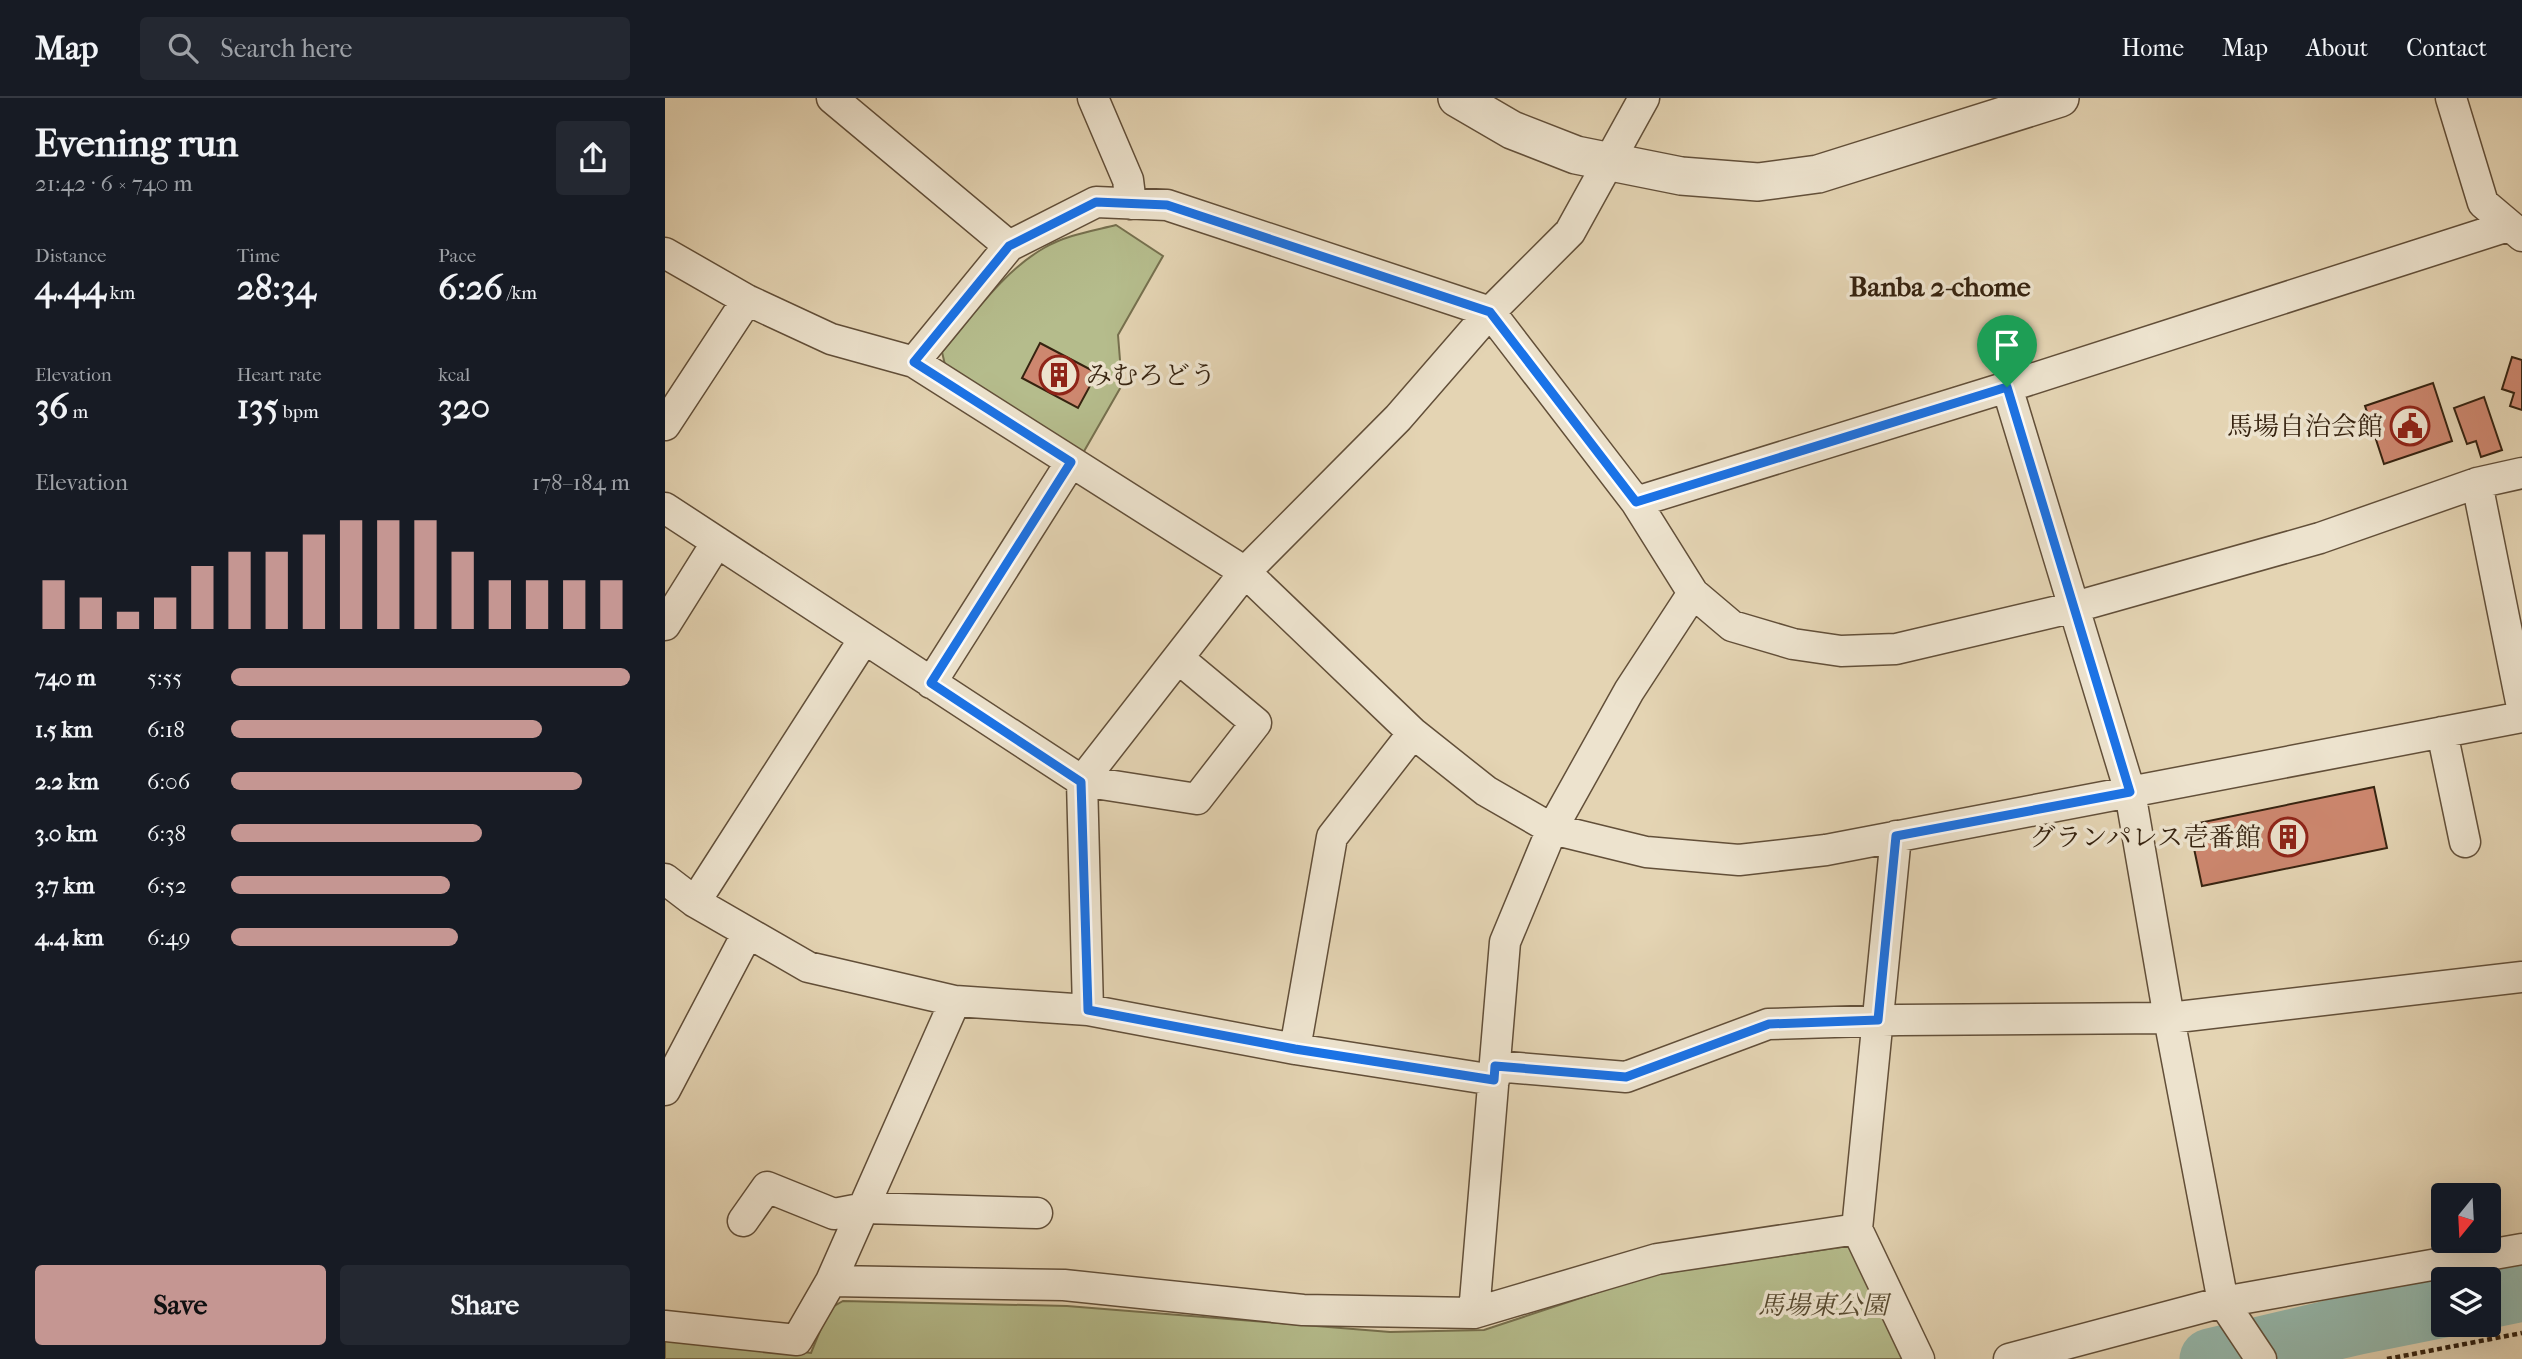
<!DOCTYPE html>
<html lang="en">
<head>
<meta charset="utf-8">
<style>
  :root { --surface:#171b24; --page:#242831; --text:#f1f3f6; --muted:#9ea1a6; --line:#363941; --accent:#c59692 }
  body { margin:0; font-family:"IM FELL French Canon","Noto Serif JP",serif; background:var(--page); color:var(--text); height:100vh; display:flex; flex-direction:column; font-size:26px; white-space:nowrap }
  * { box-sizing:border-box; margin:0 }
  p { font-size:23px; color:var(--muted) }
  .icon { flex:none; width:38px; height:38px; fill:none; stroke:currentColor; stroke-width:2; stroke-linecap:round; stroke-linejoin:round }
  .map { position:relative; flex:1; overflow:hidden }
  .side { display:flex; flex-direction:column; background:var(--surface); width:665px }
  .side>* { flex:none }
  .needle { width:46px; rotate:198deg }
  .tools { position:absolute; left:1766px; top:1085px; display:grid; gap:14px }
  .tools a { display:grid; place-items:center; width:70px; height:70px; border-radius:7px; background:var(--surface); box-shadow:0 7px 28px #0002; font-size:35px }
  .pin { position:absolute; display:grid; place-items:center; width:60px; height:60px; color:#fff; margin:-72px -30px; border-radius:50% 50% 50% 0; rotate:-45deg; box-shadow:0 0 7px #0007 }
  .pin .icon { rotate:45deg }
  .round { display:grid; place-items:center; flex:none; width:74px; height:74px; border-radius:7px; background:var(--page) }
  .head { display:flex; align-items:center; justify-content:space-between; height:119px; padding:0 35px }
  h1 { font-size:38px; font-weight:700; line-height:52px }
  .metrics { display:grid; grid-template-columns:repeat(3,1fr); gap:10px; height:119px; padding:7px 35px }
  .metrics div { display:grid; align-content:center }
  .metrics b { font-size:35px; font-weight:700 }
  .metrics small { font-size:19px; font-weight:400 }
  .metrics p { font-size:19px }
  .chart { height:196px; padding:14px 35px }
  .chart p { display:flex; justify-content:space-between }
  .chart svg { width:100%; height:126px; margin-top:7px; stroke:var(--accent); stroke-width:6 }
  .button { display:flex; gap:14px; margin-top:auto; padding:14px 35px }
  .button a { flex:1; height:80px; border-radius:7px; background:var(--accent); color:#111; font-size:28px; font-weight:700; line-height:80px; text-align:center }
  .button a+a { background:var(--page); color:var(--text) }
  ul { padding:0 35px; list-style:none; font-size:23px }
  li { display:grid; grid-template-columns:112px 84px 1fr; align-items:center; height:52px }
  li i { height:18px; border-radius:9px; background:var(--accent) }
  header { display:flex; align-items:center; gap:42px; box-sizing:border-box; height:98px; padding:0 35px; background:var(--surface); border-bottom:2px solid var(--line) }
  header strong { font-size:33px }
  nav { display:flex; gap:38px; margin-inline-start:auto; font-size:24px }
  .search { width:490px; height:63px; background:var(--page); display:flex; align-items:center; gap:18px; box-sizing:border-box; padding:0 24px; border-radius:7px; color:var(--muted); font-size:26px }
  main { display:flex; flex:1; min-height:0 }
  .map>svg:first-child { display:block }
</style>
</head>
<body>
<header>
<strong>Map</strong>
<div class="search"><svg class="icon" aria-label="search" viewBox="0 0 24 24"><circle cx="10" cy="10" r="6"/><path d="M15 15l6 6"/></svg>Search here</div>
<nav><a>Home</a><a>Map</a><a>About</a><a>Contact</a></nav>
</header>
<main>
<section class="side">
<div class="head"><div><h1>Evening run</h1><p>21:42 · 6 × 740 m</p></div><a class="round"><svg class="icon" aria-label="share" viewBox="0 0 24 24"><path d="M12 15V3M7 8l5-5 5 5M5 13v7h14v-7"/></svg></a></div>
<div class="metrics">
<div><p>Distance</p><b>4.44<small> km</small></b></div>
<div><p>Time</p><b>28:34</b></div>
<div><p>Pace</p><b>6:26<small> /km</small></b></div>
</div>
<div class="metrics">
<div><p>Elevation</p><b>36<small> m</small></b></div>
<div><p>Heart rate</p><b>135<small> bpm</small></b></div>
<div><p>kcal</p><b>320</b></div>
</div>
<div class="chart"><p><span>Elevation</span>178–184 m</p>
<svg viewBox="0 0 160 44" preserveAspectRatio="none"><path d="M5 44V27M15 44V33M25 44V38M35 44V33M45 44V22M55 44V17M65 44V17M75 44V11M85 44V6M95 44V6M105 44V6M115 44V17M125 44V27M135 44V27M145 44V27M155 44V27"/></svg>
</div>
<ul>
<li><b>740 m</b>5:55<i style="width:100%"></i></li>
<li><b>1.5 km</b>6:18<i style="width:78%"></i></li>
<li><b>2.2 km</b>6:06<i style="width:88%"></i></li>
<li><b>3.0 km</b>6:38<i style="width:63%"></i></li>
<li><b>3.7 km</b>6:52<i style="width:55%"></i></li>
<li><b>4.4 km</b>6:49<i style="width:57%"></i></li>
</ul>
<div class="button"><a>Save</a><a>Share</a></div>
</section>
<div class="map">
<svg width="1857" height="1261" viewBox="0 0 1857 1261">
  <rect width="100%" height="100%" fill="#e4d4b3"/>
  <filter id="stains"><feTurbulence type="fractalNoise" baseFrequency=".00286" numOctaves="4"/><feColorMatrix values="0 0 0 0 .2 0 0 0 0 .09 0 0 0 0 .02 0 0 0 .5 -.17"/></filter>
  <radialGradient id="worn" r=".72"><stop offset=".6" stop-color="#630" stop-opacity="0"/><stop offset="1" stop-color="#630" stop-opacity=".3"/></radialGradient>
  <path fill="#b5bc8c" stroke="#76704e" stroke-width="2" d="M 451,127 L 498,158 L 453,237 L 457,287 L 418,355 L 281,271 L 277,254 C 308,218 337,174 379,150 C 401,137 427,133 451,127 Z
    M 1184,1148 L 1243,1261 L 0,1261 L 0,1240 L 146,1255 L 164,1211 L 178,1203 L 402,1208 L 725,1234 L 819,1232 L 985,1177 Z"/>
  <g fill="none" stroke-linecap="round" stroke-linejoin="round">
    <path stroke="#95b8ac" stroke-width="61" d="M 1824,1200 L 1857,1193
      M 1545,1261 L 1693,1226 L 1778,1209"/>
  </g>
  <path fill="#cd876f" stroke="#362310" stroke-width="2" d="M 375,245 L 432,275 L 413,310 L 357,280 Z
    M 1847,259 L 1857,262 L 1857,312 L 1845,308 L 1849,295 L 1837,291 Z
    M 1768,285 L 1787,343 L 1719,366 L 1700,308 Z
    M 1819,299 L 1837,352 L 1816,359 L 1811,343 L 1802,346 L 1789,310 Z
    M 1709,689 L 1722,750 L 1537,788 L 1524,727 Z"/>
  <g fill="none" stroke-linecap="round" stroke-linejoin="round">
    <defs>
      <path id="minor" d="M 167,0 L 344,148
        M 428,0 L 463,82 L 466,106
        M 1786,0 L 1818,105 L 1857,138
        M 0,155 L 82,202 L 166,241 L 249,264 L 580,474 L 748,635 L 821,693 L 887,731 L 981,754 L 1074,762 L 1161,752 L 1857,619
        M 249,264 L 344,148 L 431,104 L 502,107 L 825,214 L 971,404 L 1028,495 L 1067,528 L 1128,546 L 1176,553 L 1231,551 L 1410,509 L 1655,440 L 1812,385 L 1857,375
        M 1342,289 L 1465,694 L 1504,920 L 1558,1204 L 1596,1261
        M 0,327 L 82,202
        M 1812,385 L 1857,609
        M 971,404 L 1342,289 L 1843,128
        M 0,410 L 417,683 L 532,701 L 591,625 L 513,560
        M 0,527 L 52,444
        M 266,585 L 406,364
        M 1777,634 L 1800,744
        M 0,781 L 30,804 L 143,869 L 290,903 L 423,912 L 630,951 L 829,982
        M 30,804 L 199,541
        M 290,903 L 166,1183 L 399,1187 L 638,1212 L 809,1215 L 992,1161 L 1192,1131 L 1231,738
        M 423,912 L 417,683 L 580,474 L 733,320 L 825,214 L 905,134 L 979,0
        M 630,951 L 667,739 L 748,635
        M 830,968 L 961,979 L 1103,926 L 1234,922 L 1504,920 L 1857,879
        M 0,992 L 82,836
        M 78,1123 L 102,1089 L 169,1116 L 200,1110 L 372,1115
        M 1192,1131 L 1254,1261
        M 809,1215 L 840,844 L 887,731 L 964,593 L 1028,495
        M 0,1228 L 132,1242 L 166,1183
        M 1344,1261 L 1558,1204 L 1857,1151"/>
      <path id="tertiary" d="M 792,0 L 847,32 L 911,57 L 1016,78 L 1093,84 L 1153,76 L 1395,0"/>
    </defs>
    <use href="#minor" stroke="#624f39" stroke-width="33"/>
    <use href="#tertiary" stroke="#624f39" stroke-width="40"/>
    <path stroke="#362310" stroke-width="4.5" stroke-dasharray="5 3.5" stroke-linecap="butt" d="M 1722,1261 L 1857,1235"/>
    <use href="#minor" stroke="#ede3ce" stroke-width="30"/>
    <use href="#tertiary" stroke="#ede3ce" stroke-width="37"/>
  </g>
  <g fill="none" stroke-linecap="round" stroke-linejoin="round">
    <defs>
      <path id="route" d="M 431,104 L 502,107 L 825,214 L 971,404 L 1342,289 L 1465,694 L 1231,738 L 1213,922 L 1104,926 L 961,979 L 830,968 L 829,982 L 630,951 L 423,912 L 416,684 L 266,585 L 406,364 L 249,264 L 344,148 Z"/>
    </defs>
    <use href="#route" stroke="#fff" stroke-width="14"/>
    <use href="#route" stroke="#1a73e8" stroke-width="9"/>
  </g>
  <defs>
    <symbol id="building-ring" viewBox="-11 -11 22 22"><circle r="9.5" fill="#ede3ce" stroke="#8f2418" stroke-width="1.5"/><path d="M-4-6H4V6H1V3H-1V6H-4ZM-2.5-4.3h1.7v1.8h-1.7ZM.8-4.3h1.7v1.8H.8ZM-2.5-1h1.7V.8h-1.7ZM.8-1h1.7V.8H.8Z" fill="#8f2418"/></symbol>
    <symbol id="civic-ring" viewBox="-11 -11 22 22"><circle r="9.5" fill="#ede3ce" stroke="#8f2418" stroke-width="1.5"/><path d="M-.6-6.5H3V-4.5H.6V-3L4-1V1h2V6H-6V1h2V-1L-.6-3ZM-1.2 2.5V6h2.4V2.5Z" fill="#8f2418"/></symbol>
  </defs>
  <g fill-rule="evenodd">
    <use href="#building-ring" x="372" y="255" width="44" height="44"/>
    <use href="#civic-ring" x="1723" y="306" width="44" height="44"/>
    <use href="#building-ring" x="1601" y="717" width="44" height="44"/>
  </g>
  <g text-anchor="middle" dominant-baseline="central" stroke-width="7" stroke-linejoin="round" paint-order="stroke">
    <g font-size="26" fill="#362310" stroke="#ede3ce" text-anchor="end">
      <text x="421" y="277" text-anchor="start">みむろどう</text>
      <text x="1718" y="328">馬場自治会館</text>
      <text x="1596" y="739">グランパレス壱番館</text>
    </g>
    <g font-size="26" font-style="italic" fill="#56492f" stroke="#ede3ce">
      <text x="1158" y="1207">馬場東公園</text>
    </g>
    <g font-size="28" font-weight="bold" fill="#362310" stroke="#ede3ce">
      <text x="1275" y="188">Banba 2-chome</text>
    </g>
  </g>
  <rect width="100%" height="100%" filter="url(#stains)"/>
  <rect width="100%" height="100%" fill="url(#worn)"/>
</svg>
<div class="tools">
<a><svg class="needle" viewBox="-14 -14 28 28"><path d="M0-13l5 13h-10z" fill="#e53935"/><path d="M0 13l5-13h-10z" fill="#9ea1a6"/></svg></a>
<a><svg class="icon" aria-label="layers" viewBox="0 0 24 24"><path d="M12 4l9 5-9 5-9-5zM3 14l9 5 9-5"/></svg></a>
</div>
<div class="pin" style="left:1342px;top:289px;background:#1e9e55"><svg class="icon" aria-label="arrive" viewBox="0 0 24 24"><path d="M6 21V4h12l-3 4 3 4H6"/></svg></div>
</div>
</main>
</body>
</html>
